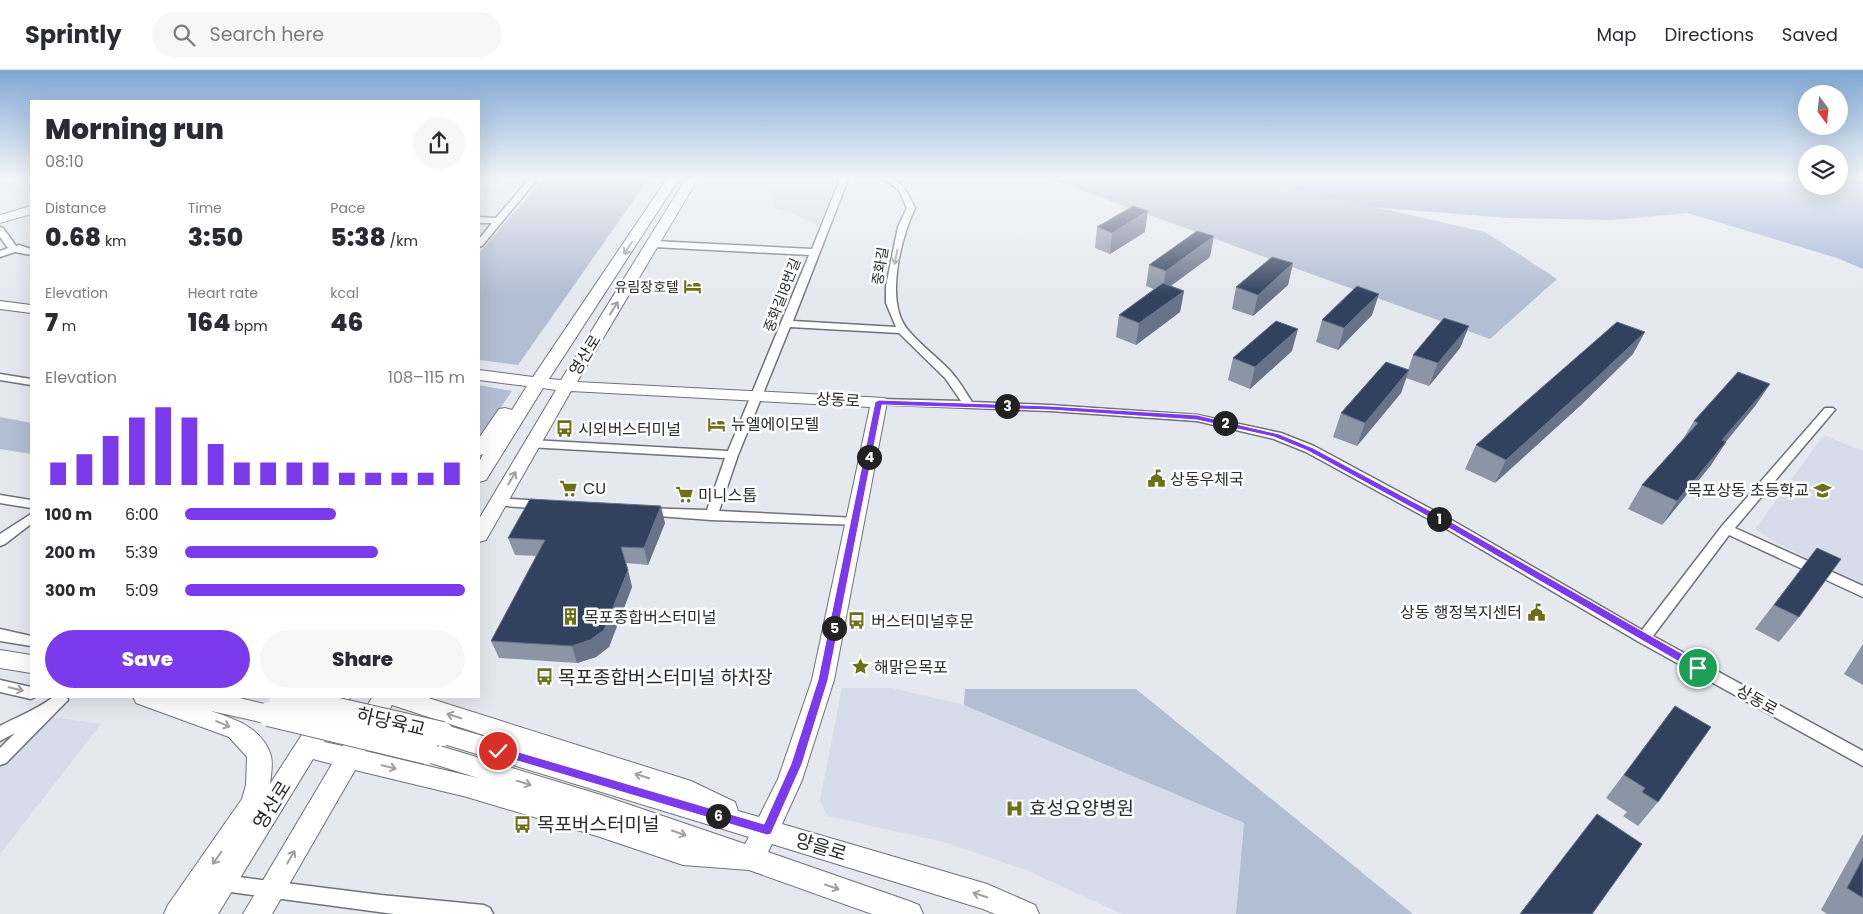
<!DOCTYPE html>
<html lang="en">
<head>
<meta charset="utf-8">
<style>
  :root { --surface:#fff; --page:#f7f7f7; --text:#2b2b33; --muted:#7c7c81; --line:#e1e1e2; --accent:#7c3aed }
  body { margin:0; font-family:Poppins,"Noto Sans KR",sans-serif; background:var(--page); color:var(--text); height:100vh; display:flex; flex-direction:column; font-size:19px; white-space:nowrap }
  * { box-sizing:border-box; margin:0 }
  p { font-size:16px; color:var(--muted) }
  .icon { flex:none; width:28px; height:28px; fill:none; stroke:currentColor; stroke-width:2; stroke-linecap:round; stroke-linejoin:round }
  .map { position:relative; flex:1; overflow:hidden }
  .panel { position:absolute; left:30px; top:30px; width:450px; height:598px; display:flex; flex-direction:column; background:var(--surface); border-radius:0px; box-shadow:0 5px 20px #0002 }
  .panel>* { flex:none }
  .needle { width:32px; rotate:165deg }
  .buttons { position:absolute; left:1798px; top:15px; display:grid; gap:10px }
  .buttons a { display:grid; place-items:center; width:50px; height:50px; border-radius:50%; background:var(--surface); box-shadow:0 5px 20px #0002; font-size:25px }
  .pin { position:absolute; display:grid; place-items:center; width:42px; height:42px; color:#fff; margin:-21px; border:2px solid #fff; border-radius:50%; box-shadow:0 1px 5px #0007 }
  .km { position:absolute; width:25px; height:25px; margin:-12px; border-radius:50%; background:#222; color:#fff; font-size:14px; line-height:25px; text-align:center }
  .round { display:grid; place-items:center; flex:none; width:52px; height:52px; border-radius:26px; background:var(--page) }
  .overview { display:flex; align-items:center; justify-content:space-between; height:85px; padding:0 15px }
  h1 { font-size:28px; font-weight:800; line-height:38px }
  .figures { display:grid; grid-template-columns:repeat(3,1fr); gap:8px; height:85px; padding:5px 15px }
  .figures div { display:grid; align-content:center }
  .figures b { font-size:25px; font-weight:800 }
  .figures small { font-size:14px; font-weight:400 }
  .figures p { font-size:14px }
  .chart { height:140px; padding:10px 15px }
  .chart p { display:flex; justify-content:space-between }
  .chart svg { width:100%; height:90px; margin-top:5px; stroke:var(--accent); stroke-width:6 }
  .button { display:flex; gap:10px; margin-top:auto; padding:10px 15px }
  .button a { flex:1; height:58px; border-radius:30px; background:var(--accent); color:#fff; font-size:20px; font-weight:800; line-height:58px; text-align:center }
  .button a+a { background:var(--page); color:var(--text) }
  ul { padding:0 15px; list-style:none; font-size:16px }
  li { display:grid; grid-template-columns:80px 60px 1fr; align-items:center; height:38px }
  li i { height:12px; border-radius:6px; background:var(--accent) }
  header { display:flex; align-items:center; gap:30px; box-sizing:border-box; height:70px; padding:0 25px; background:var(--surface); border-bottom:1px solid var(--line) }
  header strong { font-size:24px }
  nav { display:flex; gap:28px; margin-inline-start:auto; font-size:18px }
  .search { width:350px; height:45px; background:var(--page); display:flex; align-items:center; gap:12px; box-sizing:border-box; padding:0 18px; border-radius:28px; color:var(--muted); font-size:19px }
  .map>svg:first-child { display:block }
</style>
</head>
<body>
<header>
<strong>Sprintly</strong>
<div class="search"><svg class="icon" aria-label="search" viewBox="0 0 24 24"><circle cx="10" cy="10" r="6"/><path d="M15 15l6 6"/></svg>Search here</div>
<nav><a>Map</a><a>Directions</a><a>Saved</a></nav>
</header>
<div class="map">
<svg width="1863" height="844" viewBox="0 0 1863 844">
  <rect width="100%" height="100%" fill="#e5e9ef"/>
  <path fill="#d6dce9" d="M 759,107 L 839,107 L 839,108 L 820,157 L 787,141 L 774,138 L 765,111 Z
    M 1824,365 L 1863,381 L 1863,514 L 1776,473 L 1755,459 Z
    M 842,618 L 892,618 L 964,635 L 1244,753 L 1236,844 L 1122,844 L 1028,801 L 948,773 L 827,746 L 820,730 Z
    M 31,644 L 101,654 L 0,784 L 0,655 Z"/>
  <path fill="#b2bed3" d="M 545,107 L 650,107 L 518,295 L 479,290 L 479,183 Z
    M 1045,107 L 1243,107 L 1485,162 L 1557,209 L 1490,269 Z
    M 479,315 L 512,321 L 479,369 Z
    M 0,347 L 31,353 L 31,384 L 0,379 Z
    M 965,619 L 1136,619 L 1413,844 L 1236,844 L 1244,753 L 964,635 Z"/>
  <path fill="#a2b5d8" d="M 1241,107 L 1806,107 L 1806,116 L 1839,116 L 1839,107 L 1863,107 L 1863,199 L 1837,188 L 1688,143 L 1612,150 L 1508,148 L 1372,137 Z"/>
  <g fill="none" stroke-linecap="round" stroke-linejoin="round">
    <defs>
      <path id="street" d="M 531,107 L 539,107 L 482,176 L 479,177 L 479,169 L 492,153 L 479,153 L 479,147 L 496,148 Z
        M 841,107 L 849,107 L 793,251 L 896,257 L 886,233 L 886,216 L 898,157 L 907,138 L 898,119 L 880,107 C 901,107 907,122 915,138 C 901,168 884,232 908,260 C 921,276 939,288 952,303 C 960,312 966,323 972,332 L 1050,335 L 1197,345 L 1281,363 L 1314,376 L 1455,452 L 1642,560 L 1722,456 L 1825,338 L 1833,338 L 1835,340 L 1833,342 L 1735,458 L 1863,516 L 1863,527 L 1729,465 L 1653,566 L 1863,681 L 1863,696 L 1639,572 L 1445,458 L 1306,382 L 1274,369 L 1197,351 L 1050,341 L 875,334 L 873,332 L 875,330 L 879,329 L 961,331 L 945,308 L 899,263 L 790,257 L 738,385 L 719,441 L 856,448 L 861,449 L 862,452 L 861,455 L 711,450 L 645,445 L 639,441 L 640,438 L 707,440 L 725,388 L 528,377 L 526,374 L 532,370 L 728,381 L 809,185 L 654,177 L 649,174 L 654,171 L 812,179 Z
        M 0,157 L 3,158 L 16,176 L 19,175 L 31,179 L 31,185 L 15,182 L 0,187 L 0,181 L 8,178 L 0,167 Z
        M 0,304 L 31,309 L 31,315 L 0,310 Z
        M 0,425 L 31,430 L 31,438 L 0,433 Z
        M 498,428 L 543,431 L 549,435 L 543,439 L 494,435 L 492,432 L 494,429 Z
        M 31,444 L 31,454 L 5,474 L 0,476 L 0,464 Z
        M 0,559 L 31,566 L 31,576 L 0,571 Z
        M 0,610 L 31,617 L 31,626 L 37,626 L 31,629 L 0,622 Z
        M 54,626 L 66,626 L 68,630 L 6,693 L 0,695 L 0,678 L 15,663 L 0,671 L 0,656 C 15,648 44,636 54,626 Z
        M 223,805 L 381,825 L 484,835 L 490,838 L 493,844 L 394,844 L 223,821 L 217,819 L 214,813 L 217,807 Z"/>
      <path id="secondary" d="M 668,107 L 680,107 L 549,309 L 561,310 L 687,107 L 699,107 L 577,312 L 885,328 L 887,332 L 834,610 L 802,710 L 782,754 L 987,814 L 1035,835 L 1039,844 L 995,844 L 983,839 L 772,774 L 768,782 L 909,831 L 919,835 L 923,844 L 872,844 L 749,800 L 683,795 L 597,766 L 467,727 L 355,700 L 272,844 L 243,844 L 332,694 L 313,689 L 218,844 L 164,844 L 168,835 L 242,729 L 246,715 L 247,687 L 229,667 L 136,633 L 133,626 L 171,626 L 177,628 L 176,626 L 231,626 L 277,637 L 281,644 L 277,651 L 269,654 L 211,641 C 235,649 263,658 271,686 C 273,694 271,706 270,714 L 327,626 L 351,626 L 324,672 L 343,676 L 373,626 L 422,626 L 691,711 L 735,732 L 738,741 L 759,747 L 778,709 L 812,610 L 870,337 L 571,321 L 486,470 L 479,472 L 479,449 L 556,320 L 543,318 L 486,410 L 479,412 L 479,392 L 483,384 L 479,386 L 479,368 L 499,339 L 505,338 L 512,340 L 527,316 L 479,310 L 479,300 L 533,307 ZM 392,635 L 517,676 L 442,654 L 434,657 L 430,664 L 434,671 L 749,767 L 745,774 L 601,725 L 427,672 L 418,675 L 415,682 L 418,689 L 478,708 L 365,681 Z
        M 31,136 L 31,144 L 0,153 L 0,145 Z
        M 0,231 L 31,235 L 31,243 L 0,239 Z
        M 0,580 L 31,585 L 31,603 L 0,598 Z"/>
    </defs>
    <use href="#street" stroke="#707278" stroke-width="3"/>
    <use href="#secondary" stroke="#707278" stroke-width="2"/>
    <use href="#street" fill="#fff" fill-rule="evenodd"/>
    <use href="#secondary" fill="#fff" fill-rule="evenodd"/>
    <defs>
      <path id="secondary-bridge" d="M 281,627 L 442,664
        M 269,644 L 427,682"/>
    </defs>
    <use href="#secondary-bridge" stroke="#707278" stroke-width="26" stroke-linecap="butt"/>
    <use href="#secondary-bridge" stroke="#fff" stroke-width="24"/>
  </g>
  <path fill="#8c95a6" d="M 1097,157 L 1145,162 L 1110,184 L 1095,178 Z
    M 1210,187 L 1171,216 L 1184,221 L 1180,242 L 1136,275 L 1116,267 L 1119,245 L 1154,219 L 1146,216 L 1149,195 Z
    M 1293,193 L 1288,215 L 1253,246 L 1232,239 L 1236,217 Z
    M 1372,245 L 1338,280 L 1316,272 L 1322,250 Z
    M 1469,256 L 1460,278 L 1429,316 L 1406,308 L 1401,323 L 1357,376 L 1333,367 L 1341,343 L 1408,300 L 1413,285 Z
    M 1292,281 L 1250,319 L 1228,310 L 1233,288 Z
    M 1633,284 L 1581,335 L 1495,413 L 1465,399 L 1476,375 Z
    M 1770,314 L 1755,336 L 1726,372 L 1711,395 L 1662,455 L 1628,439 L 1642,415 L 1683,369 L 1694,351 Z
    M 665,453 L 648,495 L 626,493 L 632,517 L 609,577 L 596,587 L 577,593 L 499,588 L 491,571 L 536,486 L 515,485 L 508,468 Z
    M 1817,478 L 1799,547 L 1779,572 L 1755,559 Z
    M 1863,574 L 1863,615 L 1844,604 Z
    M 1675,636 L 1658,732 L 1638,756 L 1623,746 L 1627,742 L 1606,728 Z
    M 1863,764 L 1863,844 L 1827,844 L 1821,840 Z"/>
  <path fill="#68738a" d="M 1148,141 L 1145,162 L 1110,184 L 1112,163 Z
    M 1214,166 L 1210,187 L 1162,222 L 1166,201 Z
    M 1293,193 L 1288,215 L 1253,246 L 1258,225 Z
    M 1184,221 L 1180,242 L 1136,275 L 1139,253 Z
    M 1379,224 L 1372,245 L 1338,280 L 1344,258 Z
    M 1469,256 L 1460,278 L 1429,316 L 1438,293 Z
    M 1298,259 L 1292,281 L 1250,319 L 1255,297 Z
    M 1645,262 L 1633,284 L 1581,335 L 1495,413 L 1506,390 Z
    M 1409,300 L 1401,323 L 1357,376 L 1365,353 Z
    M 1770,314 L 1755,336 L 1707,394 L 1722,370 Z
    M 1726,372 L 1711,395 L 1662,455 L 1677,431 Z
    M 661,436 L 665,453 L 648,495 L 644,478 Z
    M 628,500 L 632,517 L 609,577 L 596,587 L 577,593 L 572,576 Z"/>
  <path fill="#32415e" stroke="#68738a" d="M 1133,136 L 1148,141 L 1112,163 L 1097,157 Z
    M 1197,161 L 1214,166 L 1166,201 L 1149,195 Z
    M 1272,187 L 1293,193 L 1258,225 L 1236,217 Z
    M 1163,213 L 1184,221 L 1139,253 L 1119,245 Z
    M 1357,216 L 1379,224 L 1344,258 L 1322,250 Z
    M 1444,248 L 1469,256 L 1438,293 L 1413,285 Z
    M 1276,251 L 1298,259 L 1255,297 L 1233,288 Z
    M 1617,252 L 1645,262 L 1592,312 L 1506,390 L 1476,375 Z
    M 1386,292 L 1409,300 L 1365,353 L 1341,343 Z
    M 1738,302 L 1770,314 L 1722,370 L 1726,372 L 1677,431 L 1642,415 L 1698,353 L 1694,351 Z
    M 530,429 L 661,436 L 644,478 L 621,477 L 628,500 L 604,560 L 590,570 L 572,576 L 491,571 L 545,470 L 508,468 Z
    M 1817,478 L 1841,489 L 1799,547 L 1774,535 Z
    M 1675,636 L 1711,657 L 1658,732 L 1642,722 L 1645,718 L 1624,705 Z
    M 1597,744 L 1642,774 L 1592,844 L 1520,844 Z
    M 1863,788 L 1863,828 L 1847,818 Z"/>
  <defs><path id="oneway-shaft" d="M-6 0H5M1.5-3L5.5 0L1.5 3" fill="none" stroke-width="1.6" stroke-linecap="round" stroke-linejoin="round" transform="scale(1.25)"/></defs>
  <g stroke="#a0a0a1">
    <use href="#oneway-shaft" transform="translate(628 178) rotate(124)"/>
    <use href="#oneway-shaft" transform="translate(896 187) rotate(101)"/>
    <use href="#oneway-shaft" transform="translate(614 238) rotate(-58)"/>
    <use href="#oneway-shaft" transform="translate(512 408) rotate(-59)"/>
    <use href="#oneway-shaft" transform="translate(16 619) rotate(13)"/>
    <use href="#oneway-shaft" transform="translate(454 646) rotate(-162)"/>
    <use href="#oneway-shaft" transform="translate(223 654) rotate(22)"/>
    <use href="#oneway-shaft" transform="translate(389 697) rotate(13)"/>
    <use href="#oneway-shaft" transform="translate(642 706) rotate(-162)"/>
    <use href="#oneway-shaft" transform="translate(524 713) rotate(17)"/>
    <use href="#oneway-shaft" transform="translate(679 763) rotate(19)"/>
    <use href="#oneway-shaft" transform="translate(291 787) rotate(-60)"/>
    <use href="#oneway-shaft" transform="translate(217 788) rotate(125)"/>
    <use href="#oneway-shaft" transform="translate(832 817) rotate(19)"/>
    <use href="#oneway-shaft" transform="translate(980 825) rotate(-162)"/>
  </g>
  <linearGradient id="sky" x2="0" y2="1"><stop stop-color="#7fa7d4"/><stop offset="0.48" stop-color="#f3f5f8"/><stop offset="1" stop-color="#f3f5f8" stop-opacity="0"/></linearGradient>
  <rect width="1863" height="225" fill="url(#sky)"/>
  <path fill="#7c3aed" stroke="#fff" d="M 879,330 L 1050,336 L 1197,345 L 1279,364 L 1313,378 L 1453,453 L 1702,595 L 1703,598 L 1698,602 L 1695,601 L 1447,457 L 1308,381 L 1274,367 L 1197,350 L 1050,340 L 882,335 L 828,610 L 802,694 L 771,764 L 767,765 L 494,684 L 492,681 L 498,676 L 764,754 L 791,694 L 818,610 L 875,332 Z"/>
  <defs>
    <symbol id="hotel-bare" viewBox="-9 -9 18 18"><path d="M-6-4.5h1.5V1H6V5H4.5V3h-9V5H-6ZM-4 0a1.8 1.8 0 1 1 3.6 0ZM.5 0V-2.5h3Q6-2.5 6 0Z" fill="#6c7117" stroke="#fff" stroke-width="2.5" paint-order="stroke"/></symbol>
    <symbol id="bus-bare" viewBox="-9 -9 18 18"><path d="M-5-6H5V4H4V6H2V4H-2V6H-4V4H-5ZM-3.5-4V0h7V-4ZM-3.5 1.2v1.5H-2V1.2ZM2 1.2v1.5H3.5V1.2Z" fill="#6c7117" stroke="#fff" stroke-width="2.5" paint-order="stroke"/></symbol>
    <symbol id="civic-bare" viewBox="-9 -9 18 18"><path d="M-.6-6.5H3V-4.5H.6V-3L4-1V1h2V6H-6V1h2V-1L-.6-3ZM-1.2 2.5V6h2.4V2.5Z" fill="#6c7117" stroke="#fff" stroke-width="2.5" paint-order="stroke"/></symbol>
    <symbol id="supermarket-bare" viewBox="-9 -9 18 18"><path d="M-6-5.5h2.5l.6 2H6L4.5 2H-2.5L-4.4-4H-6ZM-1.5 3.2a1.3 1.3 0 1 0 .1 0ZM3 3.2a1.3 1.3 0 1 0 .1 0Z" fill="#6c7117" stroke="#fff" stroke-width="2.5" paint-order="stroke"/></symbol>
    <symbol id="school-bare" viewBox="-9 -9 18 18"><path d="M0-5L7-2L0 1L-7-2ZM-4 1L0 2.5L4 1V4Q0 6-4 4Z" fill="#6c7117" stroke="#fff" stroke-width="2.5" paint-order="stroke"/></symbol>
    <symbol id="building-bare" viewBox="-9 -9 18 18"><path d="M-4-6H4V6H1V3H-1V6H-4ZM-2.5-4.3h1.7v1.8h-1.7ZM.8-4.3h1.7v1.8H.8ZM-2.5-1h1.7V.8h-1.7ZM.8-1h1.7V.8H.8Z" fill="#6c7117" stroke="#fff" stroke-width="2.5" paint-order="stroke"/></symbol>
    <symbol id="sight-bare" viewBox="-9 -9 18 18"><path d="M0-6L1.8-2.2L6-1.7L2.9 1.2L3.7 5.4L0 3.3L-3.7 5.4L-2.9 1.2L-6-1.7L-1.8-2.2Z" fill="#6c7117" stroke="#fff" stroke-width="2.5" paint-order="stroke"/></symbol>
    <symbol id="hospital-bare" viewBox="-9 -9 18 18"><path d="M-5-5h3v3.5h4V-5h3V5h-3V1.5h-4V5h-3Z" fill="#6c7117" stroke="#fff" stroke-width="2.5" paint-order="stroke"/></symbol>
  </defs>
  <g fill-rule="evenodd">
    <use href="#hotel-bare" x="680" y="204" width="25" height="25"/>
    <use href="#hotel-bare" x="704" y="342" width="25" height="25"/>
    <use href="#bus-bare" x="552" y="346" width="25" height="25"/>
    <use href="#civic-bare" x="1144" y="396" width="25" height="25"/>
    <use href="#supermarket-bare" x="556" y="406" width="25" height="25"/>
    <use href="#school-bare" x="1810" y="408" width="25" height="25"/>
    <use href="#supermarket-bare" x="672" y="412" width="25" height="25"/>
    <use href="#civic-bare" x="1524" y="530" width="25" height="25"/>
    <use href="#building-bare" x="558" y="534" width="25" height="25"/>
    <use href="#bus-bare" x="844" y="538" width="25" height="25"/>
    <use href="#sight-bare" x="848" y="584" width="25" height="25"/>
    <use href="#bus-bare" x="532" y="594" width="25" height="25"/>
    <use href="#hospital-bare" x="1002" y="726" width="25" height="25"/>
    <use href="#bus-bare" x="510" y="742" width="25" height="25"/>
  </g>
  <g text-anchor="middle" dominant-baseline="central" stroke-width="5" stroke-linejoin="round" paint-order="stroke">
    <g font-size="14" fill="#2b2c2e" stroke="#fff">
      <text transform="translate(880 196) rotate(-81)">중화길</text>
      <text transform="translate(782 225) rotate(-69)">중화길18번길</text>
    </g>
    <g font-size="14" fill="#2b2c2e" stroke="#fff" text-anchor="end">
      <text x="679" y="217">유림장호텔</text>
    </g>
    <g font-size="16" fill="#2b2c2e" stroke="#fff">
      <text transform="translate(585 285) rotate(-58)">영산로</text>
      <text transform="translate(838 330) rotate(3)">상동로</text>
      <text transform="translate(1757 630) rotate(29)">상동로</text>
    </g>
    <g font-size="16" fill="#2b2c2e" stroke="#fff" text-anchor="start">
      <text x="731" y="354">뉴엘에이모텔</text>
      <text x="578" y="359">시외버스터미널</text>
      <text x="1170" y="409">상동우체국</text>
      <text x="583" y="418">CU</text>
      <text x="1809" y="420" text-anchor="end">목포상동 초등학교</text>
      <text x="698" y="425">미니스톱</text>
      <text x="1522" y="542" text-anchor="end">상동 행정복지센터</text>
      <text x="584" y="547">목포종합버스터미널</text>
      <text x="871" y="551">버스터미널후문</text>
      <text x="874" y="597">해맑은목포</text>
    </g>
    <g font-size="19" fill="#2b2c2e" stroke="#fff" text-anchor="start">
      <text x="558" y="607">목포종합버스터미널 하차장</text>
      <text x="1029" y="738">효성요양병원</text>
      <text x="537" y="754">목포버스터미널</text>
    </g>
    <g font-size="19" fill="#2b2c2e" stroke="#fff">
      <text transform="translate(391 652) rotate(13)">하당육교</text>
      <text transform="translate(272 735) rotate(-58)">영산로</text>
      <text transform="translate(821 777) rotate(17)">양을로</text>
    </g>
  </g>
</svg>
<div class="buttons">
<a><svg class="needle" viewBox="-14 -14 28 28"><path d="M0-13l5 13h-10z" fill="#e53935"/><path d="M0 13l5-13h-10z" fill="#7c7c81"/></svg></a>
<a><svg class="icon" aria-label="layers" viewBox="0 0 24 24"><path d="M12 4l9 5-9 5-9-5zM3 14l9 5 9-5"/></svg></a>
</div>
<div class="pin" style="left:1698px;top:598px;background:#1e9e55"><svg class="icon" aria-label="arrive" viewBox="0 0 24 24"><path d="M6 21V4h12l-3 4 3 4H6"/></svg></div>
<div class="pin" style="left:498px;top:681px;background:#d93025"><svg class="icon" aria-label="check" viewBox="0 0 24 24"><path d="M5 12l5 5 9-10"/></svg></div>
<b class="km" style="left:1439px;top:449px">1</b>
<b class="km" style="left:1225px;top:353px">2</b>
<b class="km" style="left:1007px;top:336px">3</b>
<b class="km" style="left:869px;top:387px">4</b>
<b class="km" style="left:834px;top:558px">5</b>
<b class="km" style="left:718px;top:746px">6</b>
<section class="panel">
<div class="overview"><div><h1>Morning run</h1><p>08:10</p></div><a class="round"><svg class="icon" aria-label="share" viewBox="0 0 24 24"><path d="M12 15V3M7 8l5-5 5 5M5 13v7h14v-7"/></svg></a></div>
<div class="figures">
<div><p>Distance</p><b>0.68<small> km</small></b></div>
<div><p>Time</p><b>3:50</b></div>
<div><p>Pace</p><b>5:38<small> /km</small></b></div>
</div>
<div class="figures">
<div><p>Elevation</p><b>7<small> m</small></b></div>
<div><p>Heart rate</p><b>164<small> bpm</small></b></div>
<div><p>kcal</p><b>46</b></div>
</div>
<div class="chart"><p><span>Elevation</span>108–115 m</p>
<svg viewBox="0 0 160 44" preserveAspectRatio="none"><path d="M5 44V33M15 44V29M25 44V20M35 44V11M45 44V6M55 44V11M65 44V24M75 44V33M85 44V33M95 44V33M105 44V33M115 44V38M125 44V38M135 44V38M145 44V38M155 44V33"/></svg>
</div>
<ul>
<li><b>100 m</b>6:00<i style="width:54%"></i></li>
<li><b>200 m</b>5:39<i style="width:69%"></i></li>
<li><b>300 m</b>5:09<i style="width:100%"></i></li>
</ul>
<div class="button"><a>Save</a><a>Share</a></div>
</section>
</div>
</body>
</html>
